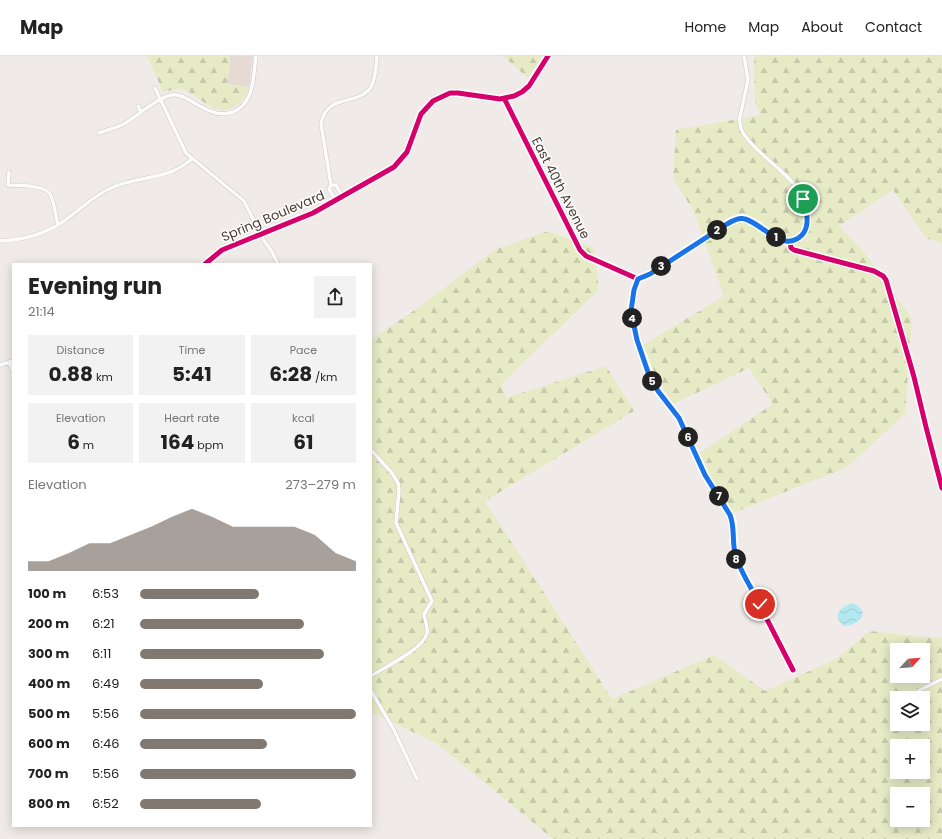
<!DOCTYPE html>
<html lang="en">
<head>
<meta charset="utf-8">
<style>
  :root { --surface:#fff; --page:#f2f2f2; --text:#222; --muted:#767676; --line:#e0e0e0; --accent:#827872 }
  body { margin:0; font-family:Poppins,sans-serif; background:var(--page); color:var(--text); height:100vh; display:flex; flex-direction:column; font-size:15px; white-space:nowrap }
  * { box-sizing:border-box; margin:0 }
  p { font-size:13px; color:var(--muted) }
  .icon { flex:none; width:22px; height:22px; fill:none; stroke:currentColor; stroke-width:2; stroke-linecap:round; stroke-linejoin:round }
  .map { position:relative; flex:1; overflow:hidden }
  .details { position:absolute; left:12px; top:207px; width:360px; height:564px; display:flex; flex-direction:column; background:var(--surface); border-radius:0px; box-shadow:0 2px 10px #0003 }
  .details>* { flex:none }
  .needle { width:26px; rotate:64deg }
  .buttons { position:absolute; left:890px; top:587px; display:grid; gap:8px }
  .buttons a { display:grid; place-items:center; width:40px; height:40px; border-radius:0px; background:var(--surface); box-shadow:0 2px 10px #0003; font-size:20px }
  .pin { position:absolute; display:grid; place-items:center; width:34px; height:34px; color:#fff; margin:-17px; border:2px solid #fff; border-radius:50%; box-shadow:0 1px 4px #0007 }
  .km { position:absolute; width:20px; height:20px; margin:-10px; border-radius:50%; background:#222; color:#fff; font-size:11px; line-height:20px; text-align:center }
  .round { display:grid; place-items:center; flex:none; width:42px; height:42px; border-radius:0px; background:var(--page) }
  .summary { display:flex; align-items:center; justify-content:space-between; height:68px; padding:0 16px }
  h1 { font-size:22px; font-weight:700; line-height:30px }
  .stats { display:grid; grid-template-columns:repeat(3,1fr); gap:6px; height:68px; padding:4px 16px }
  .stats div { display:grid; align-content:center; border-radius:0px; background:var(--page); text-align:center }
  .stats b { font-size:20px; font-weight:700 }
  .stats small { font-size:11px; font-weight:400 }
  .stats p { font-size:11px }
  .chart { height:112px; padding:8px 16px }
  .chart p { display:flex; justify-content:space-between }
  .chart svg { width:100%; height:72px; margin-top:4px; fill:var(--accent); opacity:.7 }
  ul { padding:0 16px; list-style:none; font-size:13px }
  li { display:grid; grid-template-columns:64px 48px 1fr; align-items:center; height:30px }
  li i { height:10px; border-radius:5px; background:var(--accent) }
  header { display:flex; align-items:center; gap:24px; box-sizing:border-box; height:56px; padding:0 20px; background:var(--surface); border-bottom:1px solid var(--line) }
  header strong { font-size:19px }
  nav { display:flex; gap:22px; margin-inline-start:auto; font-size:14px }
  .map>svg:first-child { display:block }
</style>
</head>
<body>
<header>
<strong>Map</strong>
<nav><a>Home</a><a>Map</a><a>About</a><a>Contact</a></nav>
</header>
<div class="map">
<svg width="942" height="783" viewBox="0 0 942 783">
  <defs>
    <pattern id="forest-firs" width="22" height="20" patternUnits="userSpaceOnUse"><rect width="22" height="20" fill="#e6ebc5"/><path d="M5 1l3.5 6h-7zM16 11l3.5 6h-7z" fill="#c7caaa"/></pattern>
    <pattern id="water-waves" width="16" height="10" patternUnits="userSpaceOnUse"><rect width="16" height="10" fill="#b4e8f1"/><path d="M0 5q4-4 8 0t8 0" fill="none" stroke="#9cc8cf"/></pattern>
  </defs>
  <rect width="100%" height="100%" fill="#f0ebe8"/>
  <path fill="#e5dbd4" d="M 230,0 L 253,0 L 249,31 L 226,28 L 229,17 Z"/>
  <path fill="url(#forest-firs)" fill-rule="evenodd" d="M 147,0 L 230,0 L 229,17 L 226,28 L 249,31 C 246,39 243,45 235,50 C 214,65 197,34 179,33 C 174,33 168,35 163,36 Z
    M 503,0 L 542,0 L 528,22 Z
    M 754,0 L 942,0 L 942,188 L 926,182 L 893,134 L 839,170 L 861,192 L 912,262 L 905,358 L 847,411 L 733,457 L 712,427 L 698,398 L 773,348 L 749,312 L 673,348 L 640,291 L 724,240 L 694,156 L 673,122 L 676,74 L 761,59 L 755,46 Z
    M 548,175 L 594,192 L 599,234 L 501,328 L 506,342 L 606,310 L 634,355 L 485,445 L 612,643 L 714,599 L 765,635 L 836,603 L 870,575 L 933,582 L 942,581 L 942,783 L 553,783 L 436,687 L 371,656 L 371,284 L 419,251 L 496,193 ZM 897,594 L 923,594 L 923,620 L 897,620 ZM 897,642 L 923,642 L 923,668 L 897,668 ZM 897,690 L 923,690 L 923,716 L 897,716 ZM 897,738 L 923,738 L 923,764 L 897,764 Z"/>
  <path fill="url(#water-waves)" d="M 853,547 C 873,556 858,570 843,570 L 838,563 C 836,554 845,549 853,547 Z"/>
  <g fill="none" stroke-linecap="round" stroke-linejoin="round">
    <defs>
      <path id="street" d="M 744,0 L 748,24 L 740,61 C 739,69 741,75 746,81 C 766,109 814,128 807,169 C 805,177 797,184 790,186
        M 155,32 L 186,97 L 244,145 L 263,183 L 272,196 L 278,208
        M 504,42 L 580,194 L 586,200 L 638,223 L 634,234 L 631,255 L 637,284 L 655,331 L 679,362 L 705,419 L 730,459 L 733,467 L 734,492 L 736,503 L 793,614
        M 138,50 L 141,56
        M 99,77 C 107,74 116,72 124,68 C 139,59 155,43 171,39 C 180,37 189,44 196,48 C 209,55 219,61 233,56 C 255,47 253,20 256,0
        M 9,116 L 8,129 C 18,129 44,129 50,138 C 54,145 56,161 58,169
        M 331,129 L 321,68 C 326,37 359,50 371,31 C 376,22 376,9 377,0
        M 336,145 L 329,133 L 331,129 L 336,129 L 343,141
        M 0,185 C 23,184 44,179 64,165 C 80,154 93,140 111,132 C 130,123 151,123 171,116 C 179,113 185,108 192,103
        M 205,208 L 222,194 L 313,157 L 394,111 L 407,96 L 421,58 L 433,45 L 450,37 L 458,37 L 500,43 L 514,40 L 522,36 L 529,30 L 548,0
        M 638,223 L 650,218 L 727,167 C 732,165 737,162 742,162 C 757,163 775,187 790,186 L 791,192 L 794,194 L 874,215 L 883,220 L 886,224 L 914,321 L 926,371 L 942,432
        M 9,306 L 13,315
        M 0,309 L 13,305
        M 371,394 L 392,417 L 398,427 L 399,434 L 396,467 L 432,545 L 424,558 C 425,565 428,570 427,577 C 424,593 385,611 371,620
        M 371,635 L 393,672 L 417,723
        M 918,635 L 942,623"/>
    </defs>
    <use href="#street" stroke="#ccc7c4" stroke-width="4.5"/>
    <use href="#street" stroke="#fdfcfc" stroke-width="3.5"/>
    <defs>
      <path id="cycleway" d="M 504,42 L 580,194 L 586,200 L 638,223 L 634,234 L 631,255 L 637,284 L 655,331 L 679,362 L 705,419 L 730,459 L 733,467 L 734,492 L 736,503 L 793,614
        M 205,208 L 222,194 L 313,157 L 394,111 L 407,96 L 421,58 L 433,45 L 450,37 L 458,37 L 500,43 L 514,40 L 522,36 L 529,30 L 548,0
        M 638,223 L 650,218 L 727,167 C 732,165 737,162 742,162 C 757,163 775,187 790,186 L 791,192 L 794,194 L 874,215 L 883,220 L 886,224 L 914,321 L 926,371 L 942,432"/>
    </defs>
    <use href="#cycleway" stroke="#fff" stroke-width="8"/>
    <use href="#cycleway" stroke="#d6006c" stroke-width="5"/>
  </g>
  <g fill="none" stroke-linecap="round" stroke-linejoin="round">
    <defs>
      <path id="route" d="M 760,548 C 752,533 739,514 735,497 C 732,485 735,471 730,459 L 705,419 L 679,362 L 658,335 L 650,322 L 637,284 L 631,255 L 634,234 L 638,223 L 650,218 L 727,168 C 732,165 739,161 745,163 C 763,168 783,198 802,179 C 811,169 806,154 803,143"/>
    </defs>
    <use href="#route" stroke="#fff" stroke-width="8"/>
    <use href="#route" stroke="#1a73e8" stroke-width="5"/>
  </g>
  <g text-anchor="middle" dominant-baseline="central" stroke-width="3" stroke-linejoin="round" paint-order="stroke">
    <g font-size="13" fill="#463a33" stroke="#fff">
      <text transform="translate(561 132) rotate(63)">East 40th Avenue</text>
      <text transform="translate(273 160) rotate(-23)">Spring Boulevard</text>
    </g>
  </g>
</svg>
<div class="buttons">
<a><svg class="needle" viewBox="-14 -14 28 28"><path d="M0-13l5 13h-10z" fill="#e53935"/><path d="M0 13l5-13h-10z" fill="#767676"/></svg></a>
<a><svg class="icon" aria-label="layers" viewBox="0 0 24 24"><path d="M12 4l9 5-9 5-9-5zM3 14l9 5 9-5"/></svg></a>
<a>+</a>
<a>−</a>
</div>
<div class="pin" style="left:803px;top:143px;background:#1e9e55"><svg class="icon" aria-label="arrive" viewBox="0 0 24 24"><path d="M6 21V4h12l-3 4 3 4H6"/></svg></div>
<div class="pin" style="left:760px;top:548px;background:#d93025"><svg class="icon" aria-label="check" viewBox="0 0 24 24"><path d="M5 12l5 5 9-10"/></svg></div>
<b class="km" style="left:776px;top:181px">1</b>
<b class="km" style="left:717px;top:174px">2</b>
<b class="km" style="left:661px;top:210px">3</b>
<b class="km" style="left:632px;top:262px">4</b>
<b class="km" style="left:652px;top:325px">5</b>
<b class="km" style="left:688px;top:381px">6</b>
<b class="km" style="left:719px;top:440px">7</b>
<b class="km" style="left:736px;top:503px">8</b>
<section class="details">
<div class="summary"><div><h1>Evening run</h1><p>21:14</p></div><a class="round"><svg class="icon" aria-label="share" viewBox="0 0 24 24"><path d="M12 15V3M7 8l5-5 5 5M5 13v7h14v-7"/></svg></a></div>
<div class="stats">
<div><p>Distance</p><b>0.88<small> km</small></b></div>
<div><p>Time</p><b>5:41</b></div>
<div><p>Pace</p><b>6:28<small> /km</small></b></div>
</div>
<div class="stats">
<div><p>Elevation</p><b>6<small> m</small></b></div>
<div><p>Heart rate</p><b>164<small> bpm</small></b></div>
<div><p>kcal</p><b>61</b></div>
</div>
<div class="chart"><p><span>Elevation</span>273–279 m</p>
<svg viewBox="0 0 160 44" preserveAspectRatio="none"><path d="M0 44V38L10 38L20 33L30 27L40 27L50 22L60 17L70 11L80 6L90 11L100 17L110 17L120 17L130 17L140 22L150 33L160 38V44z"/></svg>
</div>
<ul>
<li><b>100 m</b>6:53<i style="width:55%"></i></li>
<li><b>200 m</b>6:21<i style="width:76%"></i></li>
<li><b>300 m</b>6:11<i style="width:85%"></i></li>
<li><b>400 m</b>6:49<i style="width:57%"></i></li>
<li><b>500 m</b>5:56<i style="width:100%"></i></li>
<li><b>600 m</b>6:46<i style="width:59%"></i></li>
<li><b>700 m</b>5:56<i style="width:100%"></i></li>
<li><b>800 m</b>6:52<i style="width:56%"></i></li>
</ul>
</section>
</div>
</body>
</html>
